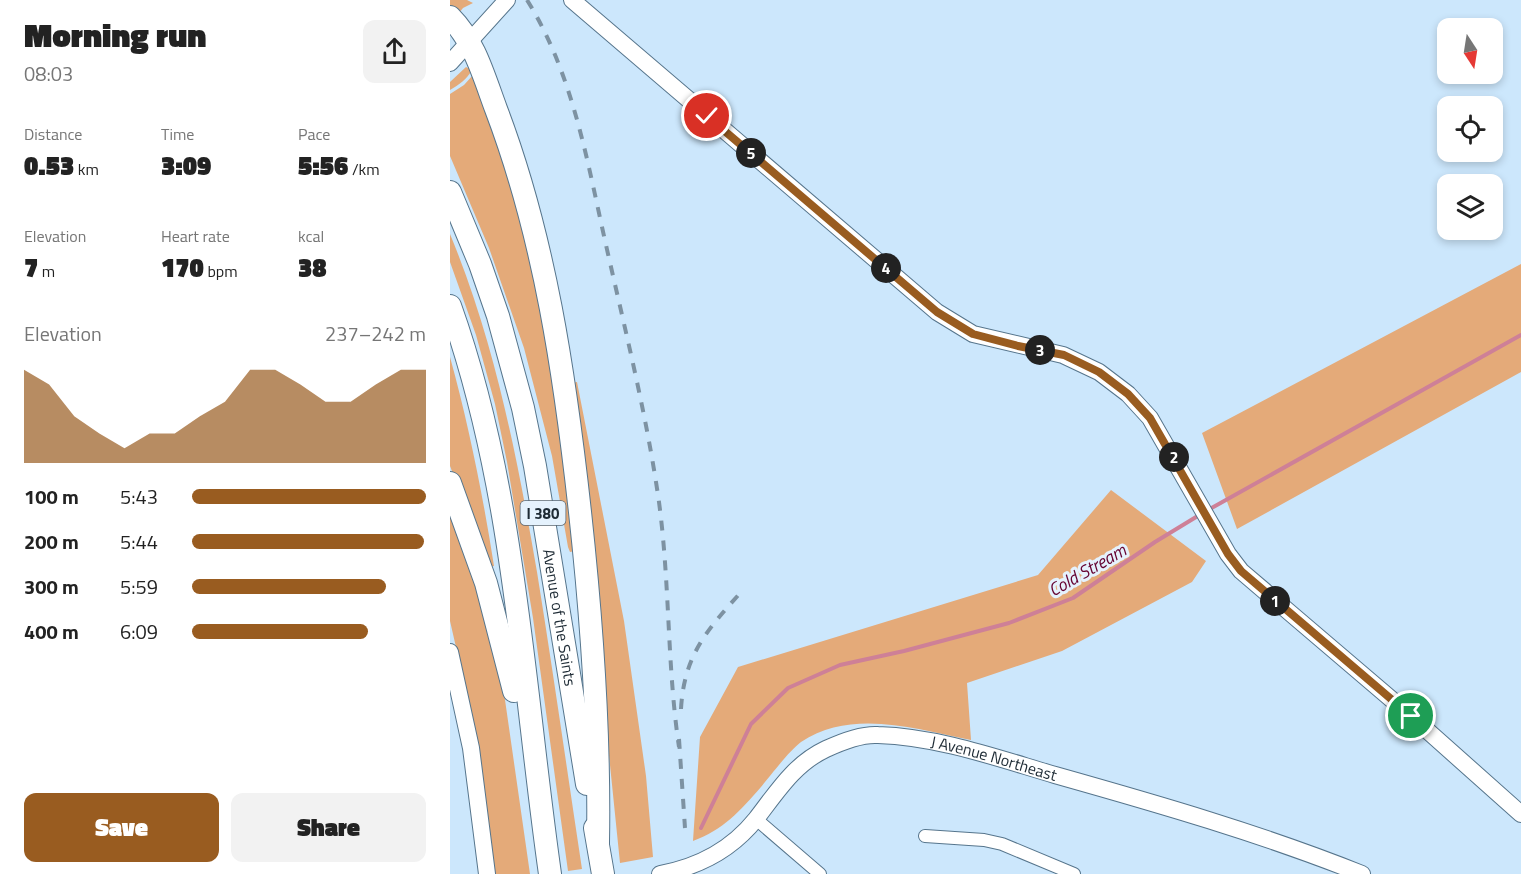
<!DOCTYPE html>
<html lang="en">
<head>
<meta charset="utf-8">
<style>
  :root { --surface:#fff; --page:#f2f2f2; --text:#222; --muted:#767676; --accent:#995c20 }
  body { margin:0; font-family:"Titillium Web",sans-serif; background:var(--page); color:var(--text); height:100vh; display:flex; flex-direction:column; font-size:22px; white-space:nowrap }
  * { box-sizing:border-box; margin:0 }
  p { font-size:20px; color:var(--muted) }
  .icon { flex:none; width:33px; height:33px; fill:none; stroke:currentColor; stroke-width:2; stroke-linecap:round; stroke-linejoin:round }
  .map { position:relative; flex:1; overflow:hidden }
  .sheet { display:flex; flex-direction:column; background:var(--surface); width:450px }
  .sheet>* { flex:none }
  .needle { width:39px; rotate:168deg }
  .tools { position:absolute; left:987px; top:18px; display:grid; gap:12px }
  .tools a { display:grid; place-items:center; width:66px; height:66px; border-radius:12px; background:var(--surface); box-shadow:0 3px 9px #0003; font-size:30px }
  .pin { position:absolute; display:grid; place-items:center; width:51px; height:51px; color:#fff; margin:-26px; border:3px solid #fff; border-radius:50%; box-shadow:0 2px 6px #0007 }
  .km { position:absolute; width:30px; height:30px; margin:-15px; border-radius:50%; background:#222; color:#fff; font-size:16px; line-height:30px; text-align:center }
  .round { display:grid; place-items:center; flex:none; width:63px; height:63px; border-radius:12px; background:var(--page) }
  .headline { display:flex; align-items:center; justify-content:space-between; height:102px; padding:0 24px }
  h1 { font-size:33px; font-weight:800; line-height:45px }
  .stats { display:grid; grid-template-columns:repeat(3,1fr); gap:9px; height:102px; padding:6px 24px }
  .stats div { display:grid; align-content:center }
  .stats b { font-size:26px; font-weight:800 }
  .stats small { font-size:16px; font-weight:400 }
  .stats p { font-size:16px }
  .chart { height:168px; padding:12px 24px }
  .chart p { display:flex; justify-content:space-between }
  .chart svg { width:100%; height:108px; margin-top:6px; fill:var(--accent); opacity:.7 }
  .primary-button { display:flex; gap:12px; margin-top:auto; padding:12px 24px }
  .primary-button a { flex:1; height:69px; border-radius:12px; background:var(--accent); color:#fff; font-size:24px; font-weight:800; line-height:69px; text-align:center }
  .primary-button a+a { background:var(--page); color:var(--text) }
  ul { padding:0 24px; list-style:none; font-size:20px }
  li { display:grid; grid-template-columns:96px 72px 1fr; align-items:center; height:45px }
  li i { height:15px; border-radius:8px; background:var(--accent) }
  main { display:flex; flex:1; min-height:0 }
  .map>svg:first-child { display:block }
</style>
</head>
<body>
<main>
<section class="sheet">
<div class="headline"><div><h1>Morning run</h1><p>08:03</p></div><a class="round"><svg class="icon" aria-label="share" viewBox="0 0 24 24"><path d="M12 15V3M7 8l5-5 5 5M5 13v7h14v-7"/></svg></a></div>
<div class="stats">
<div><p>Distance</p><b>0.53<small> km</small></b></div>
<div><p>Time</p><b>3:09</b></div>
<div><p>Pace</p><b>5:56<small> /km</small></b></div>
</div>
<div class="stats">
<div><p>Elevation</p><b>7<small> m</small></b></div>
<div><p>Heart rate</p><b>170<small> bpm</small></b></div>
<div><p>kcal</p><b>38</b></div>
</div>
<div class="chart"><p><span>Elevation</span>237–242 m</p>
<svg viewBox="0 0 160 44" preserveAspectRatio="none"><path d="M0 44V6L10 12L20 25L30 32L40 38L50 32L60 32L70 25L80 19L90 6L100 6L110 12L120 19L130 19L140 12L150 6L160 6V44z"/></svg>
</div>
<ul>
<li><b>100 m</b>5:43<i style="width:100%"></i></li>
<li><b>200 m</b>5:44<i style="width:99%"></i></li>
<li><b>300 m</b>5:59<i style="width:83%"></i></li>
<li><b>400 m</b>6:09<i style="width:75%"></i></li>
</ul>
<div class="primary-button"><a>Save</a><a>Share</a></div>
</section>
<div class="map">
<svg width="1071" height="874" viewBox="0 0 1071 874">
  <rect width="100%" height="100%" fill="#cce7fc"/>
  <path fill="#e4aa79" d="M 0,0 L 17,0 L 23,3 L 13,8 L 9,13 L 0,9 Z
    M 16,67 L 22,70 C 17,79 9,85 0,90 L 0,82 Z
    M 23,75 L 59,162 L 105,375 L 125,551 L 120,552 L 118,547 L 102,456 L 74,348 L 39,248 L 0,156 L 0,94 L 14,85 Z
    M 0,234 C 45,343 67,456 87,572 C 103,671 117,770 132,869 L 118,871 L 83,618 L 57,462 L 45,404 L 26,335 L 0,262 Z
    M 1071,264 L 1071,372 L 787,529 L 752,433 Z
    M 0,357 C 19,426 33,496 44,566 L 39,567 L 0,466 Z
    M 127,382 L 174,621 L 196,776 L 203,857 L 170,863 L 121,383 Z
    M 661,490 L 756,561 L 742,582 L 612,651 L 517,683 L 521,740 C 466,729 402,708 351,742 C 339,751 321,775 311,787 C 290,811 273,830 243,841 L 250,737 L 288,667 L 588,575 Z
    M 0,508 L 17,551 L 52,679 L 80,874 L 43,874 L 22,717 L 0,621 Z"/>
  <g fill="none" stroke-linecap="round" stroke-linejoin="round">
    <path stroke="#ce8097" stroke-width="4" d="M 758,510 L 1071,335
      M 251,828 L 301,724 L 338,688 L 390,665 L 454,651 L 559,623 L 623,598 L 705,542 L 751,514"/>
    <defs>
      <path id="street" d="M 306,819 L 370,874
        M 475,836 L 534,840 L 552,844 L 624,874"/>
      <g id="secondary">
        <path d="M 122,0 L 487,312 L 523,334 L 613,355 L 649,372 L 678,394 L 700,418 L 778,554 L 791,571 L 961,716 L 1071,814"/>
        <path d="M 0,63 L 57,0"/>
        <path d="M 0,652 L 21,748 L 37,874"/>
        <path id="s1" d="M 210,874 C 248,867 282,849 306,819 C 327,792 344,764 376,749 C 391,742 412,734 428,735 C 489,737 547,758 605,775 C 708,804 812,834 912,874"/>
      </g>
      <g id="highway">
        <path d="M 0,17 C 25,42 34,77 46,109 C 95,238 115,376 130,512 C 142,622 150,732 148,843"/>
        <path id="s2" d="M 0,192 L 30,264 L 48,316 L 73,408 L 85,466 L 137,784"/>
        <path d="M 0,306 C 65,488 73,685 100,874"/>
        <path d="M 0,483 L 36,583 L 64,691"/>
        <path d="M 145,828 L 153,874"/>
      </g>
    </defs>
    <use href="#street" stroke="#56758c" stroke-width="14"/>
    <use href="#secondary" stroke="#56758c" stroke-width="18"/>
    <use href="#highway" stroke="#56758c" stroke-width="24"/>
    <use href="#street" stroke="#fff" stroke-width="12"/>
    <use href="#secondary" stroke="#fff" stroke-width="16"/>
    <use href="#highway" stroke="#fff" stroke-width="22"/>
    <path stroke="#7d92a2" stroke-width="4" stroke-dasharray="10 10" stroke-linecap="butt" d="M 77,0 C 120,69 135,149 152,227 C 172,318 196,410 209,502 C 220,584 217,666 229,747
      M 231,709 C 234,655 257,630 292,591
      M 229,739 L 235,828"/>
  </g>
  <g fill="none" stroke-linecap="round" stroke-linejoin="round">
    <defs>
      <path id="route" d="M 257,116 L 487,312 L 523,334 L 568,346 L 614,355 L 649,372 L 678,394 L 700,418 L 778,554 L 791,571 L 961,716"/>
    </defs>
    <use href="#route" stroke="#fff" stroke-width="12"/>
    <use href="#route" stroke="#995c20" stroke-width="8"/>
  </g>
  <g text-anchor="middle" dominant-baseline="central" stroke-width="6" stroke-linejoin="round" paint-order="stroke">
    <rect fill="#e5f2fd" stroke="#5a6771" stroke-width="1.5" x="70.5" y="501" width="45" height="24" rx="4.5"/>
    <g font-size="15" font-weight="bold" fill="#1e2b35">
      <text x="93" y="513">I 380</text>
    </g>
    <g font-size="16" fill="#1e2b35" stroke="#e5f2fd">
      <text stroke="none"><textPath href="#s2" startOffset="441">Avenue of the Saints</textPath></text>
      <text stroke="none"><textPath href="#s1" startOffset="386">J Avenue Northeast</textPath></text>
    </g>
    <g font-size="18" font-style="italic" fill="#650331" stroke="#e5f2fd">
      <text transform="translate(637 570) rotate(-30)">Cold Stream</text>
    </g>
  </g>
</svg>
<div class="tools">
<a><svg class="needle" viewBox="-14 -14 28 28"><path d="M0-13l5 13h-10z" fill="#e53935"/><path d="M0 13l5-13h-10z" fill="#767676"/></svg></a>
<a><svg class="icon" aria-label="locate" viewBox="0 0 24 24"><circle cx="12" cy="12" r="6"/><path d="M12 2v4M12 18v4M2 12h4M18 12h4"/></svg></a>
<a><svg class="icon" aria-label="layers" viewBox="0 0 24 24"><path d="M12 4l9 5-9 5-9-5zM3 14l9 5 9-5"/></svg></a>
</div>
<div class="pin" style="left:961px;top:716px;background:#1e9e55"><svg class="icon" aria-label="arrive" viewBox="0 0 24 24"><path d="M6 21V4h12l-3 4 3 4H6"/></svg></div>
<div class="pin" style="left:257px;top:116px;background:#d93025"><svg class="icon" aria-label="check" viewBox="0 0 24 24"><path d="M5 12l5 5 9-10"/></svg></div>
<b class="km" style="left:825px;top:601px">1</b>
<b class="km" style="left:724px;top:457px">2</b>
<b class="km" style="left:590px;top:350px">3</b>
<b class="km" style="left:436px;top:268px">4</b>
<b class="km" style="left:301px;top:153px">5</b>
</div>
</main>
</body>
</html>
